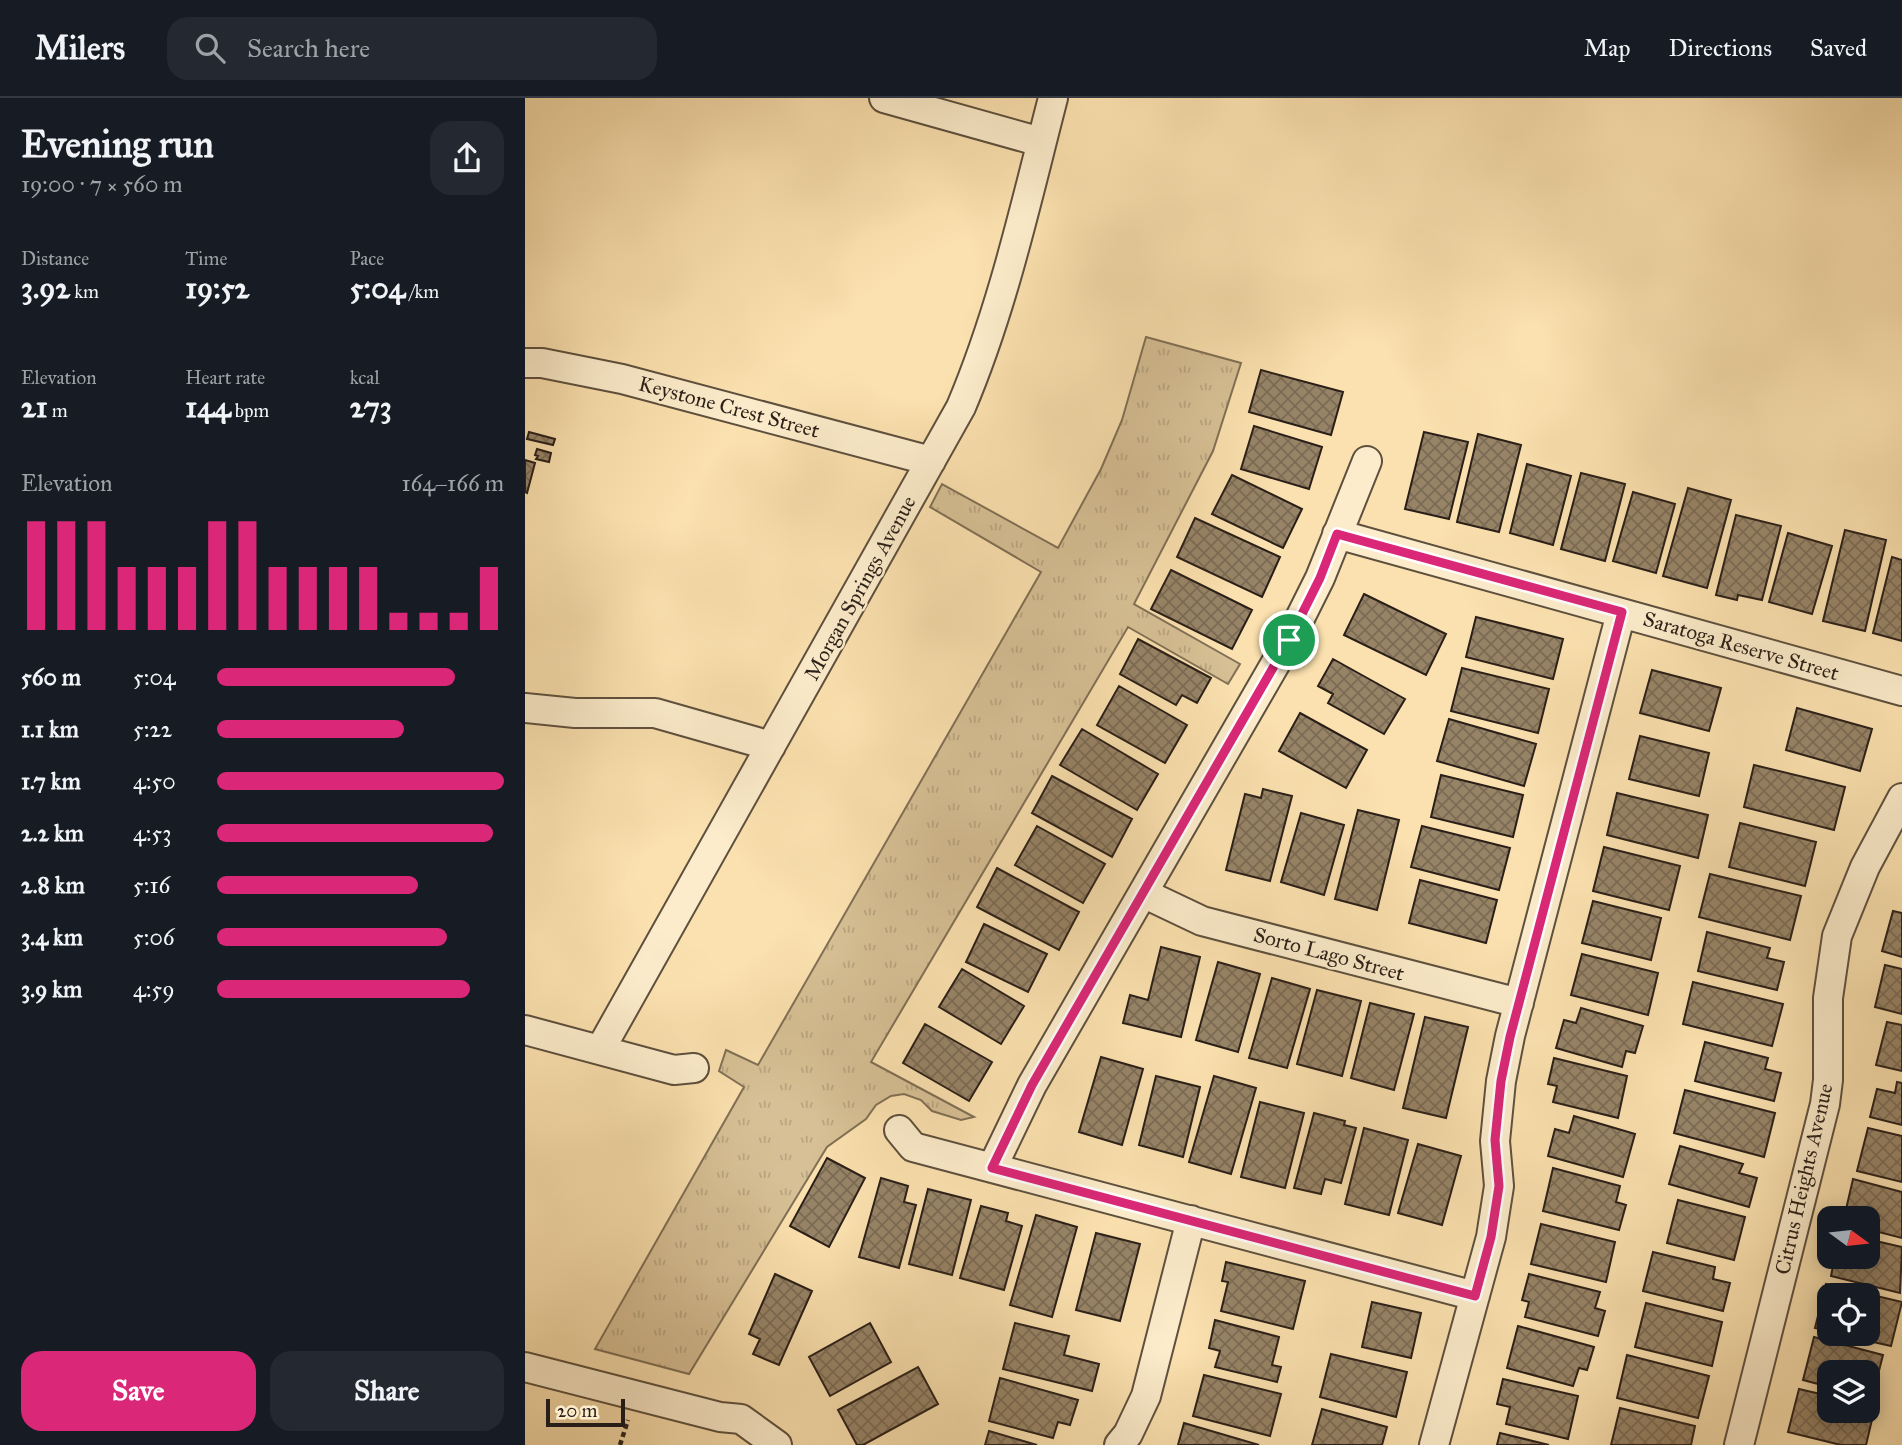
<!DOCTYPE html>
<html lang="en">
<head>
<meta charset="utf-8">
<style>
  :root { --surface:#171b24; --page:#242831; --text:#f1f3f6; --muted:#9ea1a6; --line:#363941; --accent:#db2777 }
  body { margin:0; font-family:"IM FELL Great Primer",serif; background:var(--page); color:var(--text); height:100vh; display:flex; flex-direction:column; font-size:26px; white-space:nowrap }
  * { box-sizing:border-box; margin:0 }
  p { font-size:23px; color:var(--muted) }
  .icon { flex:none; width:38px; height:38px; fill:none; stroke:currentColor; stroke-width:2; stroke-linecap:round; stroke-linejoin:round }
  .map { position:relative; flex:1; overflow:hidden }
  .drawer { display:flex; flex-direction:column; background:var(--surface); width:525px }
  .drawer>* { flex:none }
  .needle { width:46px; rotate:105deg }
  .controls { position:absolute; left:1292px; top:1108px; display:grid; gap:14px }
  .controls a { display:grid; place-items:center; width:63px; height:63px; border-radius:14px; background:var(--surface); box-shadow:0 4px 18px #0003; font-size:35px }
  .scale { position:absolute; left:21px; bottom:18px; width:79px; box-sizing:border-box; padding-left:7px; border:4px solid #2a1f18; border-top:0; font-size:19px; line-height:24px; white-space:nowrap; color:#2a1f18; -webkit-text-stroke:5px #fceccb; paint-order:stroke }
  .pin { position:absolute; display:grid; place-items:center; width:60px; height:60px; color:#fff; margin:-30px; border:4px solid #fff; border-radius:50%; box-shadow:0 2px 7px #0007 }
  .round { display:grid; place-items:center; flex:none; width:74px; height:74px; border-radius:21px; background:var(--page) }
  .overview { display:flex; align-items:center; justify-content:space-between; height:119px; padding:0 21px }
  h1 { font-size:38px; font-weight:700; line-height:52px }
  .stats { display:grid; grid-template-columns:repeat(3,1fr); gap:10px; height:119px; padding:7px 21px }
  .stats div { display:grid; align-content:center }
  .stats b { font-size:30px; font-weight:700 }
  .stats small { font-size:19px; font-weight:400 }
  .stats p { font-size:19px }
  .chart { height:196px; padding:14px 21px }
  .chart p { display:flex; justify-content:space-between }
  .chart svg { width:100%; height:126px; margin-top:7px; stroke:var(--accent); stroke-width:6 }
  .cta { display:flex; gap:14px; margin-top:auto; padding:14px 21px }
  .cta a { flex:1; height:80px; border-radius:21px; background:var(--accent); color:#fff; font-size:28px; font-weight:700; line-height:80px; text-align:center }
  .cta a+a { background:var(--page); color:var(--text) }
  ul { padding:0 21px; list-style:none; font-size:23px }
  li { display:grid; grid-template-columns:112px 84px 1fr; align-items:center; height:52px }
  li i { height:18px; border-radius:9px; background:var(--accent) }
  header { display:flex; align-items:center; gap:42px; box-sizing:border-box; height:98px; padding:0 35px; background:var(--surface); border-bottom:2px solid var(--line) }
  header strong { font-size:33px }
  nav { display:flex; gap:38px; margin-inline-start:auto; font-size:24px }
  .search { width:490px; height:63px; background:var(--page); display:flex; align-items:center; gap:18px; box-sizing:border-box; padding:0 24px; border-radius:21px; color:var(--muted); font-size:26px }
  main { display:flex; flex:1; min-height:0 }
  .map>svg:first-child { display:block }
</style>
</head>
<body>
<header>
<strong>Milers</strong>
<div class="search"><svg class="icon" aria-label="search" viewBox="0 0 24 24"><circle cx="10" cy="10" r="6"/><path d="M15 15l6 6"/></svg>Search here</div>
<nav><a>Map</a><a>Directions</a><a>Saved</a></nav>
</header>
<main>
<section class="drawer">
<div class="overview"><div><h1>Evening run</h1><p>19:00 · 7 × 560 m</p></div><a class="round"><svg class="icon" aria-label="share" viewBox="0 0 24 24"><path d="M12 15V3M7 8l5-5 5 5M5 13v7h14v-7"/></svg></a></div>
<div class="stats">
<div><p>Distance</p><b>3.92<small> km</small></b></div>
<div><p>Time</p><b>19:52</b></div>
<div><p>Pace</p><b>5:04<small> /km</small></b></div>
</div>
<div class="stats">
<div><p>Elevation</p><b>21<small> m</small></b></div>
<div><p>Heart rate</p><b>144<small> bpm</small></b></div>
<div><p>kcal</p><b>273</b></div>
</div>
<div class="chart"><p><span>Elevation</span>164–166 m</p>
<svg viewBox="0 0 160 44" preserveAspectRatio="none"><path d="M5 44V6M15 44V6M25 44V6M35 44V22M45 44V22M55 44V22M65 44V6M75 44V6M85 44V22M95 44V22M105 44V22M115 44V22M125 44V38M135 44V38M145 44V38M155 44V22"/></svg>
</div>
<ul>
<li><b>560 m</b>5:04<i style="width:83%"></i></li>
<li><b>1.1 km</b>5:22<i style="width:65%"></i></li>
<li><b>1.7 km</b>4:50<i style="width:100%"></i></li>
<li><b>2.2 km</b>4:53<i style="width:96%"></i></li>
<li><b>2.8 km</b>5:16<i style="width:70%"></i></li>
<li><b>3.4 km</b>5:06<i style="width:80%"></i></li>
<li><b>3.9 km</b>4:59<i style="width:88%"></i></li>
</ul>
<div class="cta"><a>Save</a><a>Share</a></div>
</section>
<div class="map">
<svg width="1377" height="1347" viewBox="0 0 1377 1347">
  <defs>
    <pattern id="grass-tufts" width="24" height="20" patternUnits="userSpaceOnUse" patternTransform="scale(1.75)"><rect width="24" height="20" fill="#d7c095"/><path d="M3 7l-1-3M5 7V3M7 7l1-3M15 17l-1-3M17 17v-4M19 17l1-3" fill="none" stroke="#b9a580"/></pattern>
    <pattern id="building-cross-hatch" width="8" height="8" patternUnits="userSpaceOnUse" patternTransform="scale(1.75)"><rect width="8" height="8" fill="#978467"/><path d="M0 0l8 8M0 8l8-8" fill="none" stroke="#7b6b54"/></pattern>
  </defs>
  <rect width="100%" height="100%" fill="#fbe1af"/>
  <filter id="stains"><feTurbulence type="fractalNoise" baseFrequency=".00286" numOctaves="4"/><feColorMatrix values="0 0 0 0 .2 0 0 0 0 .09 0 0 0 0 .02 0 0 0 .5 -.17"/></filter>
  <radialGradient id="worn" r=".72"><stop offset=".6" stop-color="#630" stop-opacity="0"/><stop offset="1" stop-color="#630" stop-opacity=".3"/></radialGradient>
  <path fill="url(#grass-tufts)" stroke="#807056" stroke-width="2" d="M 621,239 L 716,265 L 688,353 L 609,506 L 715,566 L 703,586 L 603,529 L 346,964 L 449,1019 L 436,1022 L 407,1013 L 396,1002 L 379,996 L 366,998 L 351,1007 L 341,1021 L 302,1049 L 164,1276 L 70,1251 L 219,989 L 194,973 L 201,952 L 233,967 L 516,474 L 405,409 L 417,386 L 533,450 L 576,371 L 597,322 Z"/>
  <path fill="url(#building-cross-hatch)" stroke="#2a1f18" stroke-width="2" d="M 736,272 L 818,294 L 806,337 L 724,314 Z
    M 729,328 L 797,349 L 784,391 L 716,371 Z
    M 4,334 L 30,341 L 28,347 L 2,341 Z
    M 899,334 L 943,344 L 924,421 L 880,411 Z
    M 953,336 L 996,347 L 974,434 L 932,424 Z
    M 12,351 L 26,355 L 24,364 L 11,361 L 13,358 L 10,357 Z
    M 0,362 L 10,365 L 2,395 L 0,394 Z
    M 1002,366 L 1046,378 L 1028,447 L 985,435 Z
    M 1056,375 L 1100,386 L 1080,463 L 1036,451 Z
    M 707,377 L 777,411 L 758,450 L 687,416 Z
    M 1163,390 L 1206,402 L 1182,490 L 1138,478 Z
    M 1108,394 L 1150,406 L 1131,475 L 1088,463 Z
    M 1211,417 L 1256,428 L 1237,502 L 1213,497 L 1212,502 L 1191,497 Z
    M 670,420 L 755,459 L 737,499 L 652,459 Z
    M 1320,432 L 1361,442 L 1340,533 L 1298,523 Z
    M 1263,435 L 1307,448 L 1287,516 L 1244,504 Z
    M 1367,459 L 1377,462 L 1377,543 L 1348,535 Z
    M 646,472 L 727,512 L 707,551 L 626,511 Z
    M 839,496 L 921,536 L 901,577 L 819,537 Z
    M 951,519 L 1038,541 L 1028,581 L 941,559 Z
    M 613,541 L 686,580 L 672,605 L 657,597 L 651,607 L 595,576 Z
    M 808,561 L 880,601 L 859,636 L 803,605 L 808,596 L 793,588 Z
    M 937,570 L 1024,591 L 1013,635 L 926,613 Z
    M 1127,572 L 1196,590 L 1184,633 L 1115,615 Z
    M 594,588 L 662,627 L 640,665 L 572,627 Z
    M 1272,610 L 1347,631 L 1335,673 L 1261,652 Z
    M 775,615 L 842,652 L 821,690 L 754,653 Z
    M 924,621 L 1011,646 L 999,688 L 912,663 Z
    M 557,631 L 633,676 L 612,712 L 535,667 Z
    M 1115,638 L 1184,655 L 1174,698 L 1104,681 Z
    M 1229,667 L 1320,689 L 1309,732 L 1219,709 Z
    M 916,677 L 998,697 L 988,739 L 906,719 Z
    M 527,678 L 607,721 L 587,759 L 507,715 Z
    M 738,691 L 767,698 L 745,783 L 701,772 L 720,696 L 736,700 Z
    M 1092,695 L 1183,717 L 1173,760 L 1082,737 Z
    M 833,712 L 874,722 L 852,812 L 810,801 Z
    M 776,715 L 819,727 L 799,797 L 756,784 Z
    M 1215,725 L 1291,744 L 1280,788 L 1204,769 Z
    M 512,728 L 580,766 L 558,805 L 490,767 Z
    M 897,728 L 985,750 L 974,792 L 886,769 Z
    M 1079,749 L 1155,768 L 1144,812 L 1068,793 Z
    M 472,770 L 554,814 L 534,852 L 452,809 Z
    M 1185,776 L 1276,798 L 1265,842 L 1174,819 Z
    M 895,782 L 972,802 L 961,845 L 884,825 Z
    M 1068,803 L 1136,820 L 1126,862 L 1057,845 Z
    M 1368,813 L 1377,815 L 1377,859 L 1357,853 Z
    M 459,826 L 522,856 L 503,894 L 441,864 Z
    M 1182,834 L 1245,850 L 1242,860 L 1259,864 L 1252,892 L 1173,873 Z
    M 636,849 L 675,859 L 656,939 L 598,925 L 605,897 L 623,902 Z
    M 1057,856 L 1133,875 L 1123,917 L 1046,897 Z
    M 693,864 L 735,876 L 713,954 L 671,942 Z
    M 1360,867 L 1377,871 L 1377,916 L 1350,909 Z
    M 437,871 L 499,908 L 476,946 L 414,909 Z
    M 747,880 L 785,891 L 762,970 L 724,960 Z
    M 1168,884 L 1258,906 L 1247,948 L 1158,926 Z
    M 792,892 L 836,903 L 817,978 L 772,966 Z
    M 845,905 L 889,916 L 869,992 L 826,980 Z
    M 1056,910 L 1118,928 L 1110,955 L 1101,953 L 1097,969 L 1031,950 L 1039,922 L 1051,925 Z
    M 900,919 L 943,929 L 921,1020 L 878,1010 Z
    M 1362,924 L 1377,927 L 1377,973 L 1351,967 Z
    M 400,926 L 467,964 L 444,1003 L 378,965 Z
    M 1180,944 L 1243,960 L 1240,971 L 1256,975 L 1249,1003 L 1170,983 Z
    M 576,959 L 618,971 L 597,1047 L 554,1034 Z
    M 1029,960 L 1102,978 L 1093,1020 L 1028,1004 L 1032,988 L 1023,986 Z
    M 631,978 L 675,989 L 658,1059 L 614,1047 Z
    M 689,978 L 731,990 L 706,1076 L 664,1064 Z
    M 1372,984 L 1377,985 L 1377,1027 L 1345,1019 L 1352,991 L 1370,995 Z
    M 1160,992 L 1250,1015 L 1239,1059 L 1149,1035 Z
    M 735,1004 L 779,1015 L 760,1090 L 716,1079 Z
    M 789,1015 L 820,1023 L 819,1027 L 831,1030 L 816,1085 L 800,1081 L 796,1096 L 769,1090 Z
    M 1049,1018 L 1110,1036 L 1098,1079 L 1023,1058 L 1030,1031 L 1044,1035 Z
    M 839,1030 L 883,1042 L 864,1117 L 820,1106 Z
    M 1343,1030 L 1377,1038 L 1377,1084 L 1332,1073 Z
    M 893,1046 L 936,1058 L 917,1127 L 873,1115 Z
    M 1155,1048 L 1218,1066 L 1214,1075 L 1232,1080 L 1224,1109 L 1144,1086 Z
    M 302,1060 L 340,1080 L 304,1149 L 265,1128 Z
    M 1028,1070 L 1095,1088 L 1091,1104 L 1101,1107 L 1094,1132 L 1018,1113 Z
    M 356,1080 L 383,1088 L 379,1104 L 391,1107 L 374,1170 L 334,1159 Z
    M 1328,1081 L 1377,1094 L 1377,1140 L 1342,1131 L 1342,1120 L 1319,1120 Z
    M 403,1091 L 446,1102 L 427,1177 L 384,1166 Z
    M 1153,1102 L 1220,1119 L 1209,1162 L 1142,1145 Z
    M 456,1108 L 483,1115 L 481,1123 L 497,1128 L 479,1192 L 435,1180 Z
    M 511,1117 L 552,1129 L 527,1219 L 485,1207 Z
    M 1016,1126 L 1090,1144 L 1081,1184 L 1006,1166 Z
    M 571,1135 L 615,1146 L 595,1223 L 551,1212 Z
    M 1342,1141 L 1377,1149 L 1375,1195 L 1306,1178 L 1310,1158 L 1342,1158 Z
    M 1128,1154 L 1190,1169 L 1188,1181 L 1205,1185 L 1198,1213 L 1118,1193 Z
    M 701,1164 L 780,1183 L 768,1231 L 696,1213 L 703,1184 L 697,1183 Z
    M 250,1176 L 287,1193 L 254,1267 L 228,1256 L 235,1241 L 224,1236 Z
    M 1004,1176 L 1075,1194 L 1070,1210 L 1080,1213 L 1073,1238 L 1000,1219 L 1004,1204 L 997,1202 Z
    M 1301,1186 L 1377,1204 L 1366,1248 L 1313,1236 L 1342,1236 L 1342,1197 L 1304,1197 L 1304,1233 L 1290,1230 Z
    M 847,1204 L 896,1215 L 886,1260 L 837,1249 Z
    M 1121,1205 L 1197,1224 L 1187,1268 L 1110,1249 Z
    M 690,1222 L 754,1239 L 747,1267 L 756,1269 L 752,1284 L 690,1269 L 695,1253 L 684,1250 Z
    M 345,1225 L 366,1264 L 305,1298 L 284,1259 Z
    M 490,1225 L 544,1238 L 539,1257 L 574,1266 L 567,1293 L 478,1271 Z
    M 993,1228 L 1069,1249 L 1062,1272 L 1054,1270 L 1048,1288 L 982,1270 Z
    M 1289,1239 L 1358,1257 L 1347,1300 L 1342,1299 L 1342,1274 L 1304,1274 L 1304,1289 L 1278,1282 Z
    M 806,1256 L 882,1274 L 871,1319 L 795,1299 Z
    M 1102,1257 L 1184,1278 L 1173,1320 L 1092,1300 Z
    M 393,1269 L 413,1306 L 338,1347 L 332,1347 L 313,1312 Z
    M 679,1277 L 756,1296 L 745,1338 L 668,1318 Z
    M 475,1280 L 553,1302 L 545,1327 L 533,1324 L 528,1340 L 464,1323 Z
    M 978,1281 L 1053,1298 L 1043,1341 L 981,1326 L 985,1309 L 972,1306 Z
    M 1274,1291 L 1304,1298 L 1304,1312 L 1342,1312 L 1342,1307 L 1350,1309 L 1341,1347 L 1316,1347 L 1263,1334 Z
    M 1095,1310 L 1170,1328 L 1166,1347 L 1086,1347 Z
    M 797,1311 L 862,1329 L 857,1347 L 787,1347 Z
    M 659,1325 L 734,1347 L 653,1347 Z
    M 464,1333 L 512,1347 L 460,1347 Z
    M 975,1335 L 1024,1347 L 972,1347 Z"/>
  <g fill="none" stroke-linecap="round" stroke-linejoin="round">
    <defs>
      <path id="minor" d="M 359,0 L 516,44
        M 0,265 L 17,265 L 97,281 L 406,363
        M 812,436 L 1377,593
        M 0,610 L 50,615 L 130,615 L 246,648
        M 618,795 L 677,823 L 994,905
        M 0,932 L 149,972 L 169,970
        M 75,952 L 436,309 C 478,210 501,104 528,0
        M 374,1032 L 388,1049 L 950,1198
        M 467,1070 L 507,987 L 764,542 L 795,480 L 842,363
        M 0,1269 L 195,1319 L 216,1321 L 252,1347
        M 594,1347 L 603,1336 L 621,1298 L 666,1122
        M 909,1347 L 966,1139 L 974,1088 L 970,1043 L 976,983 L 985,938 L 1096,515
        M 1214,1347 L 1300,1006 L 1303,982 L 1303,900 L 1312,838 L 1340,769 L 1377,700"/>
    </defs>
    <use href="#minor" stroke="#5e503e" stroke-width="32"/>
    <path stroke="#2a1f18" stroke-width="4.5" stroke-dasharray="5 3.5" stroke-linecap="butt" d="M 95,1347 L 103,1322"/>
    <use href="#minor" stroke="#fceccb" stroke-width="28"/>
  </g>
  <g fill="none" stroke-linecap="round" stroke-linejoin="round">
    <defs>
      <path id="route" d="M 812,436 L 1097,514 L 985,939 L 976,983 L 970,1042 L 974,1088 L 966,1139 L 950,1198 L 467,1070 L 507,987 L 764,542 L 795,480 Z"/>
    </defs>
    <use href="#route" stroke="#fff" stroke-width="14"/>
    <use href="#route" stroke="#db2777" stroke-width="9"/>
  </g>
  <g text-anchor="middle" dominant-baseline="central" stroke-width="5" stroke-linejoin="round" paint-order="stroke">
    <g font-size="21" fill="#2a1f18" stroke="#fceccb">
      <text transform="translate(204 309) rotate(15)">Keystone Crest Street</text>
      <text transform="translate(335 490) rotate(-61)">Morgan Springs Avenue</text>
      <text transform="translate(1216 548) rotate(16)">Saratoga Reserve Street</text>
      <text transform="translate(804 856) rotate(15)">Sorto Lago Street</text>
      <text transform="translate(1279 1081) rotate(-77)">Citrus Heights Avenue</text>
    </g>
  </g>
  <rect width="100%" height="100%" filter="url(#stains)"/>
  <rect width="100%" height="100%" fill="url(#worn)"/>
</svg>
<div class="controls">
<a><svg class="needle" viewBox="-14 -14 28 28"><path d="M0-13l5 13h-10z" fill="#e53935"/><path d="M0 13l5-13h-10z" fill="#9ea1a6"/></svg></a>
<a><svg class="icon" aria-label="locate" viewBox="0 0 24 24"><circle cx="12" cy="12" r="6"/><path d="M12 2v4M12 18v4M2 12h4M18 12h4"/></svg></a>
<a><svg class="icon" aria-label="layers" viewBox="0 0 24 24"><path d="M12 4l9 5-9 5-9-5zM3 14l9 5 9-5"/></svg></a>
</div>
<div class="scale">20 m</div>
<div class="pin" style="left:764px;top:542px;background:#1e9e55"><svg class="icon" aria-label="arrive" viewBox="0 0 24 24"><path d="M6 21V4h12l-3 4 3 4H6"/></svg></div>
</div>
</main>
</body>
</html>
